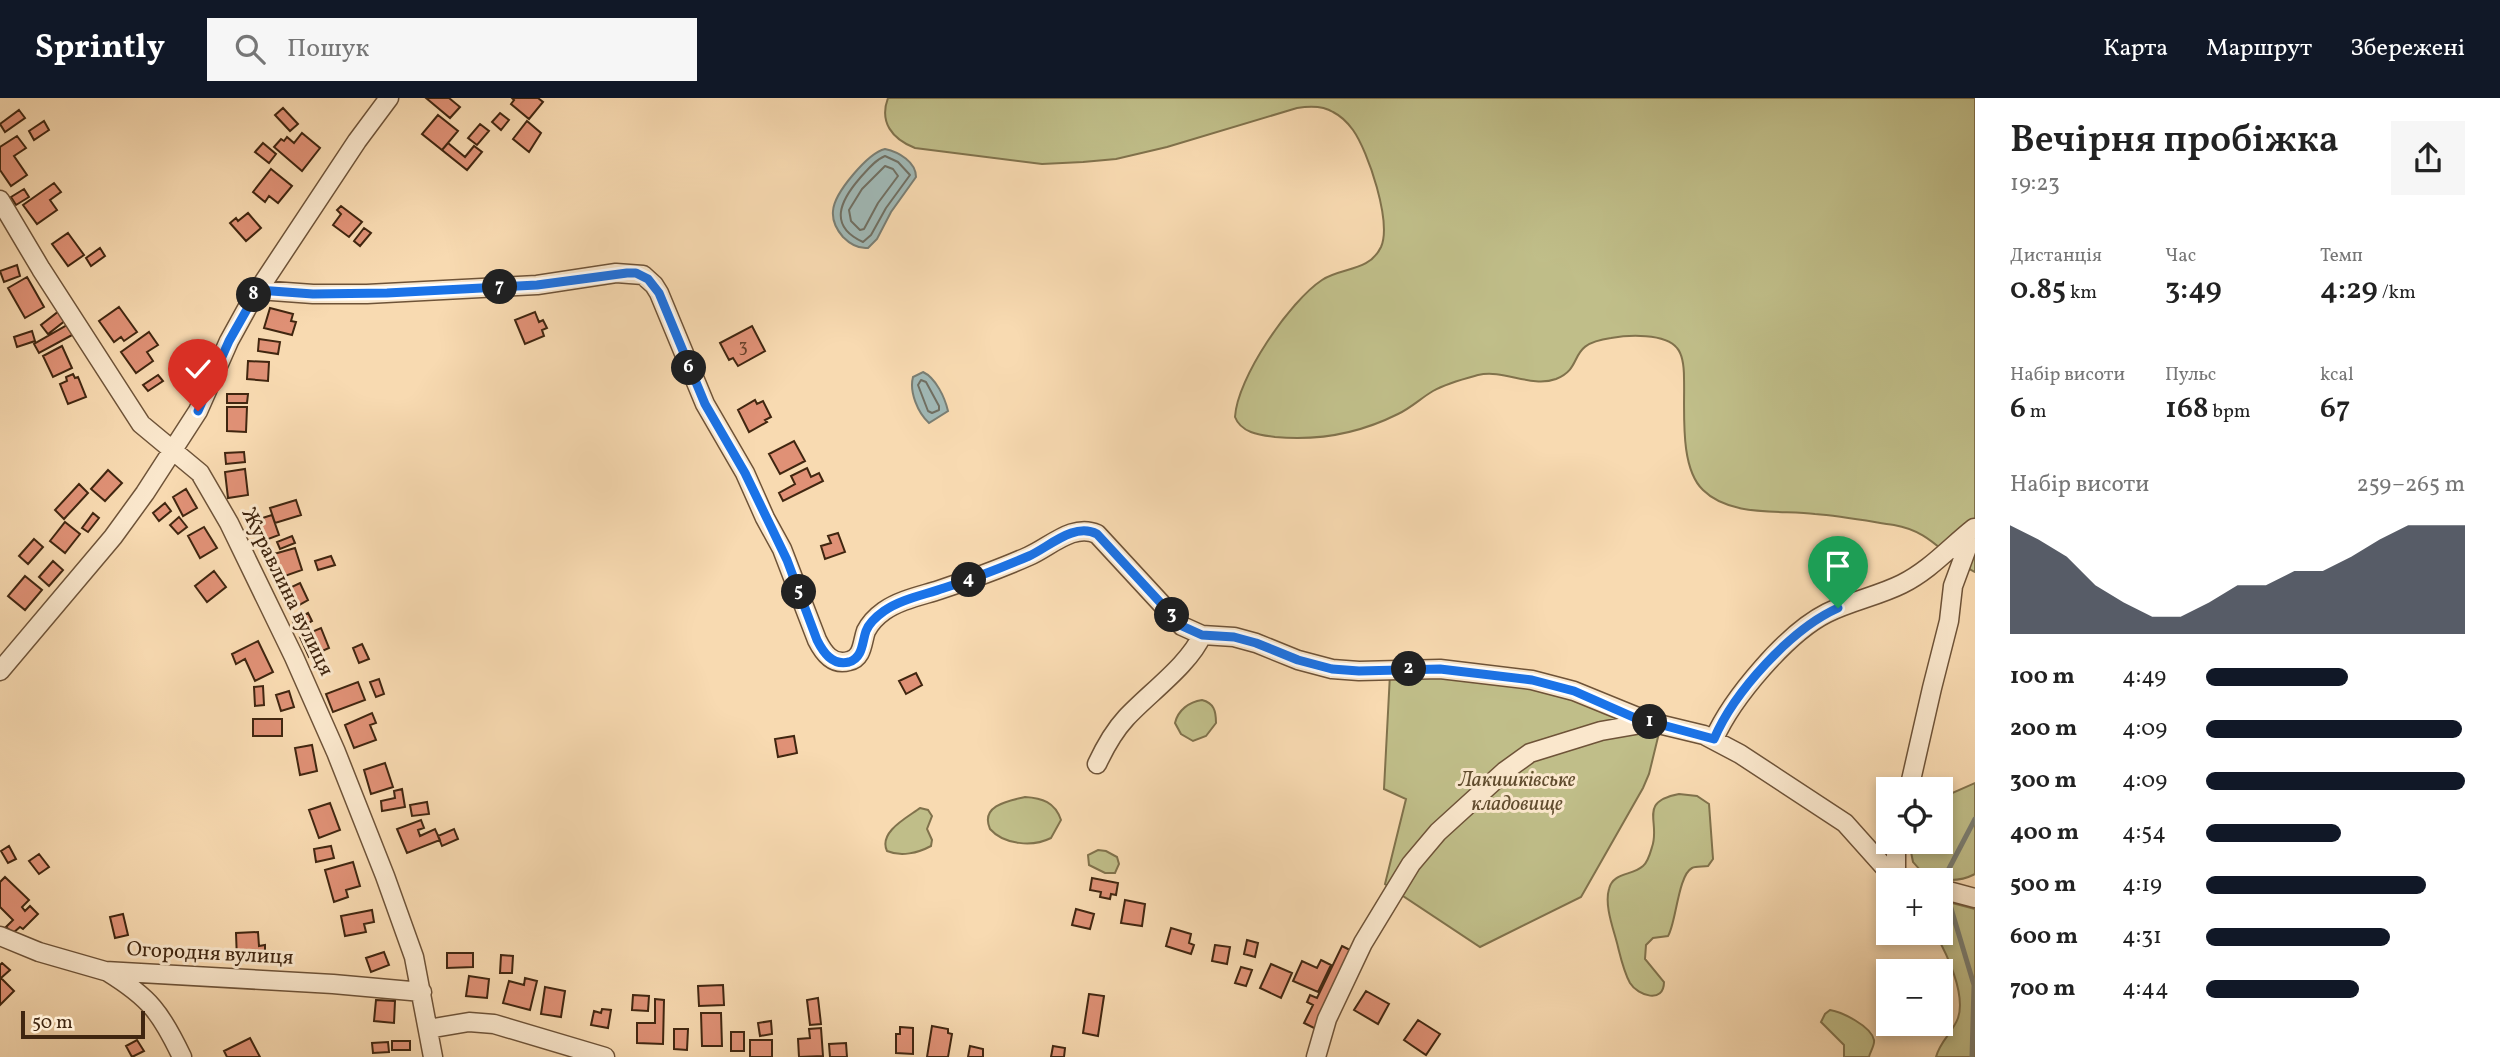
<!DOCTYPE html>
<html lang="uk">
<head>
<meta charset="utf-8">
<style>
  :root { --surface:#fff; --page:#f6f6f6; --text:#222; --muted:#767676; --accent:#111827 }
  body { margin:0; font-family:Vollkorn,serif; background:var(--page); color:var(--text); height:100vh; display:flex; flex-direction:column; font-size:26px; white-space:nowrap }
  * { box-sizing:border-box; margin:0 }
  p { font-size:23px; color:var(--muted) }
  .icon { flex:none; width:38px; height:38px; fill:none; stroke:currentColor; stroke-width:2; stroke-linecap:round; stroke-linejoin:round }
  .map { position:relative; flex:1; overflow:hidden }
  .details { display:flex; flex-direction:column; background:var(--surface); width:525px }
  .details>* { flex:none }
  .fabs { position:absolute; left:1876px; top:679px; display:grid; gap:14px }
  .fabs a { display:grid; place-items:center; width:77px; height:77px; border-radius:0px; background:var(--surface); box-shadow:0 4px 10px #0003; font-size:35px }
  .scale { position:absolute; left:21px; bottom:18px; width:124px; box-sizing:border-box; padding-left:7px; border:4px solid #402610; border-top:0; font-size:19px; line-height:24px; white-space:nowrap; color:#402610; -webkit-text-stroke:5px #fae7cc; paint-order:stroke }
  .pin { position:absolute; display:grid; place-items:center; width:60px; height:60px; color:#fff; margin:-72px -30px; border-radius:50% 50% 50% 0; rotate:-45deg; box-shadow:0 0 7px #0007 }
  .pin .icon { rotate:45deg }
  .km { position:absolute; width:35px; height:35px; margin:-18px; border-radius:50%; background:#222; color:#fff; font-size:19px; line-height:35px; text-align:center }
  .round { display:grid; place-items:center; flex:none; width:74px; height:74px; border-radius:0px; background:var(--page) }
  .headline { display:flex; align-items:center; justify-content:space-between; height:119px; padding:0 35px }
  h1 { font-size:38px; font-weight:600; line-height:52px }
  .figures { display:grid; grid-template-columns:repeat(3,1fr); gap:10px; height:119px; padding:7px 35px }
  .figures div { display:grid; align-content:center }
  .figures b { font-size:30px; font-weight:600 }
  .figures small { font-size:19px; font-weight:400 }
  .figures p { font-size:19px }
  .chart { height:196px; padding:14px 35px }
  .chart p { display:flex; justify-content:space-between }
  .chart svg { width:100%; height:126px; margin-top:7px; fill:var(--accent); opacity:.7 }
  ul { padding:0 35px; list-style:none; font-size:23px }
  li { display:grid; grid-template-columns:112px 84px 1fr; align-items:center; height:52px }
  li i { height:18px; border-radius:9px; background:var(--accent) }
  header { display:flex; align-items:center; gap:42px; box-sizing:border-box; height:98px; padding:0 35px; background:var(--accent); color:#fff }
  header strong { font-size:33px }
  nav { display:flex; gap:38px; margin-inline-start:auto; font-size:24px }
  .search { width:490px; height:63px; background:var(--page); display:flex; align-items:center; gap:18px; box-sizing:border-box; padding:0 24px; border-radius:0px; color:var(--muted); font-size:26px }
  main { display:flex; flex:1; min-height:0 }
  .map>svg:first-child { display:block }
</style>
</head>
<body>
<header>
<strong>Sprintly</strong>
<div class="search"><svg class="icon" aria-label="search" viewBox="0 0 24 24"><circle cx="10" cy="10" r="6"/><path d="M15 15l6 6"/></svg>Пошук</div>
<nav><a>Карта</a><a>Маршрут</a><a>Збережені</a></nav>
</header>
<main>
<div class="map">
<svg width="1975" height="959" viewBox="0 0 1975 959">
  <rect width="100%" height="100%" fill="#f8dab1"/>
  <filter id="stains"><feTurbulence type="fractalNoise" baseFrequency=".00286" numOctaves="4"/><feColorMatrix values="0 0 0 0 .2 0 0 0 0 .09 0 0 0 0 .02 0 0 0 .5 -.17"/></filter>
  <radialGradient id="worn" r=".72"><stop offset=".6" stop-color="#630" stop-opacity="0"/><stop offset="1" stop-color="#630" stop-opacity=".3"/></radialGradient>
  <path fill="#c0be89" stroke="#80724c" stroke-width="2" d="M 888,0 L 1975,0 L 1975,474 C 1943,460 1934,434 1894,427 C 1868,423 1841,418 1815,416 C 1780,412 1730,419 1703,392 C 1679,369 1685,312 1684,280 C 1684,271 1683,257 1677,250 C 1665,235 1628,237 1611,240 C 1565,246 1586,269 1556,281 C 1531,290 1504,271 1478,277 C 1463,281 1447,285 1433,293 C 1421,300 1411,310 1398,316 C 1360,335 1317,343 1275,339 C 1260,337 1241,335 1235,319 C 1237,280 1290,203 1322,182 C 1342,169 1369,174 1381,149 C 1392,124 1368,53 1353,32 C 1348,25 1341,18 1333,14 C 1322,7 1309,8 1297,10 L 1167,49 L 1116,61 L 1083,64 L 1042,66 L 915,50 C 892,41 879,24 888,0 Z
    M 1390,576 L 1447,576 L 1543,589 L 1660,631 L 1649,676 L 1643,690 L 1581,799 L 1480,849 L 1385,786 L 1406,701 L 1384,691 Z
    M 1202,602 C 1214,605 1216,613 1216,625 L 1206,638 L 1193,643 L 1181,636 L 1175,625 C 1178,612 1189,604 1202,602 Z
    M 1975,685 L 1975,776 C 1954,787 1927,783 1913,764 L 1911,754 L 1914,744 L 1941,744 L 1941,700 Z
    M 1679,696 L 1697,698 L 1709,706 L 1713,761 L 1708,768 C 1704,769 1696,768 1692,770 C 1678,777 1676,826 1668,838 L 1653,840 L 1646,847 L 1645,861 L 1664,884 C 1664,906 1638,898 1630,885 C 1624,874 1621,861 1618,849 C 1614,832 1604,808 1609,791 C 1613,774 1632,778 1643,768 C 1648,764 1650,756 1652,749 C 1661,724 1637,704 1679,696 Z
    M 1025,699 C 1042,700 1055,704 1061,722 L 1051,740 C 1033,749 1004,747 990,731 C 980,708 1007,703 1025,699 Z
    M 920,710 L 928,712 L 932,718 L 927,731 L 932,742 L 931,748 C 918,755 901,759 887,753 C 878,734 908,719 920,710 Z
    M 1098,752 L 1106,753 L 1117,759 L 1119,766 L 1115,775 L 1105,775 L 1089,767 L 1088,757 Z
    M 1941,802 L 1975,811 L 1975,959 L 1936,959 C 1940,943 1953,934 1958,920 C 1966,896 1947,856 1935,835 L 1941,835 Z
    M 1830,912 C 1842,914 1871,928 1874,942 C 1875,947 1870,954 1869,959 L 1844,959 L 1844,947 L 1821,924 L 1825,916 Z"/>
  <path fill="#a0b8b5" stroke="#7a7e73" stroke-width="2" d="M 885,51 C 899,54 916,64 916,79 L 891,114 L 877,141 L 868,150 C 858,151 850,146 843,139 C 837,132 832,123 833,113 C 834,95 868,55 885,51 Z
    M 923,274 C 936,280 945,300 948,313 L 929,325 C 918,315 909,294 913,279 Z"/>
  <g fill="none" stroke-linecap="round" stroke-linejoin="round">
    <path stroke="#706f62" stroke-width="2" d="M 885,58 L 898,64 L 910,77 L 886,110 L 871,137 L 863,144 C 828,128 840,103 860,80 C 867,72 875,62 885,58 Z
      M 885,68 L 893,71 L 898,78 L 878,105 L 864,131 L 860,132 L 851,123 L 849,112 L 862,91 Z
      M 921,282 L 926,284 L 939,308 L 939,312 L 932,315 L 928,313 L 918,287 Z"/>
    <path stroke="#7a7e73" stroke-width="5" d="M 1943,782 L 1975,721
      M 1950,807 L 1974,887 L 1972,959"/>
  </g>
  <path fill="#e09176" stroke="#402610" stroke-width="2" d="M 426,0 L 449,0 L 460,9 L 450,20 Z
    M 512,0 L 538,0 L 543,4 L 529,21 L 511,6 L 514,2 Z
    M 283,10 L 298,26 L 290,33 L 275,17 Z
    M 19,12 L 25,20 L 5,34 L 0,26 Z
    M 500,15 L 509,22 L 501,32 L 492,24 Z
    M 438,17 L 458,33 L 442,52 L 422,36 Z
    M 44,23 L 49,32 L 34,42 L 29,33 Z
    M 527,23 L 541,35 L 529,54 L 513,41 Z
    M 480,26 L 489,33 L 477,47 L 468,40 Z
    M 302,35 L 320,50 L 302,73 L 274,49 L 281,41 L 284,43 L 287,39 L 294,45 Z
    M 17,38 L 26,50 L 14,58 L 27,77 L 11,88 L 0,72 L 0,49 Z
    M 263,45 L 276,56 L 269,65 L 255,54 Z
    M 448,45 L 465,59 L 474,48 L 482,54 L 467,72 L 442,52 Z
    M 271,71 L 292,88 L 278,105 L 269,98 L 265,104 L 253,94 Z
    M 54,85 L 61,94 L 50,102 L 57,112 L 37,126 L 23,107 Z
    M 24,91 L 29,99 L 16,107 L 11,99 Z
    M 341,108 L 362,124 L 349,139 L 333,127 L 341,116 L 337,112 Z
    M 248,115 L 261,130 L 246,143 L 230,125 L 236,120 L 238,123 Z
    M 364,130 L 371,135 L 360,148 L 354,143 Z
    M 68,135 L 84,157 L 68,168 L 52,146 Z
    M 100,150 L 105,158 L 91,168 L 86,160 Z
    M 17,167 L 20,178 L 4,184 L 0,173 Z
    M 27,179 L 44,209 L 25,220 L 8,190 Z
    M 119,209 L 137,234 L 124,243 L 121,239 L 114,244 L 99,223 Z
    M 270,210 L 293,216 L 291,223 L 296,224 L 292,237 L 264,230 Z
    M 59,213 L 66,222 L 48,236 L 41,227 Z
    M 535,214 L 539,224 L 543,222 L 547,230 L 542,232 L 544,238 L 525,246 L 515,222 Z
    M 69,226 L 74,236 L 39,255 L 34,246 Z
    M 752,228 L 765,253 L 738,268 L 733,260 L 729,262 L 720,245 Z
    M 32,233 L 35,243 L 17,249 L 14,239 Z
    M 149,234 L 158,247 L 147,254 L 153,263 L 136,275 L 121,254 Z
    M 259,241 L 280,244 L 278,256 L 258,253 Z
    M 62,248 L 72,270 L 53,279 L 43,258 Z
    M 248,263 L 269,264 L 268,283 L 247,281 Z
    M 73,276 L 75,280 L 78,279 L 86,299 L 68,306 L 60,286 L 67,283 L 66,279 Z
    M 158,277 L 163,283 L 148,293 L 143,287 Z
    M 227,296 L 248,296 L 247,305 L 227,305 Z
    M 755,302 L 757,306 L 763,303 L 771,319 L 765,322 L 767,324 L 749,334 L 738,312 Z
    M 227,309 L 247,309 L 246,334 L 227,333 Z
    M 794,343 L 805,363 L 780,376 L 769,356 Z
    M 244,354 L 245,364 L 226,366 L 225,355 Z
    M 807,370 L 811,379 L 819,375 L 823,383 L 783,403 L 779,395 L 795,386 L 791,378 Z
    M 245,371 L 248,397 L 228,400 L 225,374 Z
    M 108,372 L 122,385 L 105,403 L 91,391 Z
    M 79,386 L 88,395 L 64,421 L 55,412 Z
    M 186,391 L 197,410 L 183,418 L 173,399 Z
    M 296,402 L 301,417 L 275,425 L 270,410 Z
    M 165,405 L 171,413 L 159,423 L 153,415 Z
    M 93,415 L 99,420 L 88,434 L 82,430 Z
    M 272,417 L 279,437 L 263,443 L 256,422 Z
    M 179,419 L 187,429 L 178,436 L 170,427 Z
    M 65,424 L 80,436 L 65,455 L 50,443 Z
    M 204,429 L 217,450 L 200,460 L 188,438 Z
    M 838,435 L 845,454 L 825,461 L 821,448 L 831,445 L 828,438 Z
    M 292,438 L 295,445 L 280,451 L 277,444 Z
    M 34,441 L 43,449 L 28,466 L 19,458 Z
    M 295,450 L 302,472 L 282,479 L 274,456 Z
    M 331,458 L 335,467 L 318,472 L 315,463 Z
    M 53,463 L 63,472 L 49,488 L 39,479 Z
    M 214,473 L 226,489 L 207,504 L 195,488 Z
    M 25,478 L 42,492 L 25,512 L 8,498 Z
    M 300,485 L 308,502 L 290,512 L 281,494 Z
    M 308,515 L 312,523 L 297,531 L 293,524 Z
    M 321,530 L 329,550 L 309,559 L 300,539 Z
    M 258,543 L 273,574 L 255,583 L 245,561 L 236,566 L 232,556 Z
    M 362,546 L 369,561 L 359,565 L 353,550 Z
    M 916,575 L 922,587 L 906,596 L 899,583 Z
    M 379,581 L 384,596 L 376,599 L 370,584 Z
    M 358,584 L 365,602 L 333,614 L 326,596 Z
    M 263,588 L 264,607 L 255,608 L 254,589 Z
    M 289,593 L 294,609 L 281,613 L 276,597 Z
    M 372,615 L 376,625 L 370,627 L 376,642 L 354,650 L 345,627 Z
    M 253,621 L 282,621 L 282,638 L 253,638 Z
    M 794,638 L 797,655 L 778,659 L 775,641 Z
    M 312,647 L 317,673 L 300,677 L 295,650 Z
    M 385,665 L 393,689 L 371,696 L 364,672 Z
    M 402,691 L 405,709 L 382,713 L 381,703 L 395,700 L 394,693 Z
    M 427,704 L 429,716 L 412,718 L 410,707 Z
    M 330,705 L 340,732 L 319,740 L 309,712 Z
    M 421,722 L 424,730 L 418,732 L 420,738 L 435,731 L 440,742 L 407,755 L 397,731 Z
    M 454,731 L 458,741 L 442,748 L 438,738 Z
    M 9,748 L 16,761 L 8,765 L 1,753 Z
    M 331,748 L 334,760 L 316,764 L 314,751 Z
    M 39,756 L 49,769 L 39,776 L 29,763 Z
    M 353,764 L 360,788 L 346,792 L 348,799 L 334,804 L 325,772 Z
    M 5,779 L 29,802 L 22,809 L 25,813 L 30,808 L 38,816 L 23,831 L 20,829 L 13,835 L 6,829 L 13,822 L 0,809 L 0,784 Z
    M 1092,780 L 1118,785 L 1116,797 L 1111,796 L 1110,801 L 1100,799 L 1101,794 L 1090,792 Z
    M 1125,802 L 1145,806 L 1142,828 L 1121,825 Z
    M 1076,811 L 1094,816 L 1090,831 L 1072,827 Z
    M 372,812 L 374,824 L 364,826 L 366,834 L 345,838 L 341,818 Z
    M 123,816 L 128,837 L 115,840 L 110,819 Z
    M 1171,830 L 1191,836 L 1189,845 L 1194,847 L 1191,856 L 1166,848 Z
    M 258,834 L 259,848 L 265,847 L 265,861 L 237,862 L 236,835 Z
    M 1247,842 L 1258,845 L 1255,859 L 1244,856 Z
    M 1215,847 L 1230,849 L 1227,866 L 1212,863 Z
    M 1342,848 L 1354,854 L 1316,931 L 1304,925 L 1313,907 L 1307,904 L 1310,897 L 1317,900 Z
    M 384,854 L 389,867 L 371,874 L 366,860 Z
    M 447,855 L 473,855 L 473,869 L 447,870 Z
    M 501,857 L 513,858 L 512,875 L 500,875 Z
    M 1321,862 L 1331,867 L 1318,894 L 1293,883 L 1302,863 L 1317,870 Z
    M 2,865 L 10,872 L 1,880 L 14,893 L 0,907 L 0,867 Z
    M 1271,866 L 1292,875 L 1281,900 L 1260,890 Z
    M 1241,869 L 1252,872 L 1246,888 L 1235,885 Z
    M 469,878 L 489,881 L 487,900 L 466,898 Z
    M 525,880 L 537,883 L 530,912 L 503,905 L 509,883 L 524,887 Z
    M 723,887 L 724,907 L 699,908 L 698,888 Z
    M 545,889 L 565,893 L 561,919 L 541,916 Z
    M 1366,893 L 1389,906 L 1378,926 L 1354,912 Z
    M 1089,896 L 1104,898 L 1098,938 L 1083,935 Z
    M 633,897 L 649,898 L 648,913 L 632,912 Z
    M 818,900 L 821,926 L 810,927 L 807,902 Z
    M 655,901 L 664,902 L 663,946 L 637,945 L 637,925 L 655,925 Z
    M 376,902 L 395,903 L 394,925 L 374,923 Z
    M 602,911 L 611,912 L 608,930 L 591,927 L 594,913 L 601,915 Z
    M 701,915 L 721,915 L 722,948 L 702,948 Z
    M 1418,922 L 1440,936 L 1426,957 L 1404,942 Z
    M 771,923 L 772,936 L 760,938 L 758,925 Z
    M 932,928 L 948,931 L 948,935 L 952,936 L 948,959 L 927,959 Z
    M 900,929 L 913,930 L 913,956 L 896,955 L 896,936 L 900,936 Z
    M 821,930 L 823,958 L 799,959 L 798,941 L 810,940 L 809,931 Z
    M 674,931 L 688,931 L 687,952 L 674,951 Z
    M 731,934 L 744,934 L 744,953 L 731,953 Z
    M 250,940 L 260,959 L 227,959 L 224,953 Z
    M 137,942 L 144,953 L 132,959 L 126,948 Z
    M 750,942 L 772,942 L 772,959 L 750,959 Z
    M 392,943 L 410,943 L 410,952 L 392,952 Z
    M 388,944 L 389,954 L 373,955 L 372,945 Z
    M 846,945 L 847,959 L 830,959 L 829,946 Z
    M 970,948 L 983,951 L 983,959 L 968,959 Z
    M 1053,948 L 1065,950 L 1064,959 L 1051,959 Z"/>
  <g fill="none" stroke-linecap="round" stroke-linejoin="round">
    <defs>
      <path id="minor" d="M 0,102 L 41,171 L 141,326 L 200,375 L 229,425 L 294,559 L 336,654 L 385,778 L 414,859 L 433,959
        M 258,192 L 313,196 L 367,196 L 537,187 L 616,175 L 643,177 L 654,187 L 659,195 L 705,306 L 745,375 L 765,420 L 782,451 L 817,542 C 823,554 832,568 849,563 C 863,560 862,544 866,533 C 870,525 877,518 884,513 C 900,502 920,498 939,492 C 969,482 1000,471 1029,458 C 1050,449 1073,425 1097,436 L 1182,528 L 1202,537 L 1234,539 L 1256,545 L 1298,562 L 1332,571 L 1359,573 L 1440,571 L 1532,582 L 1574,593 L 1650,624 L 1704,637 L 1740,656 L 1845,725 L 1887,772 L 1907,782
        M 0,573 L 113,439 L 145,395 L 198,313 L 229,243 L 251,203 L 357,43 L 389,0
        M 1714,641 C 1732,600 1787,535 1827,515 C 1851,503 1878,498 1902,486 C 1930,472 1950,449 1974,430
        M 1097,666 C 1105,649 1113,634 1126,620 C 1148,596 1190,566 1202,537
        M 1909,691 L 1932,590 L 1949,523 L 1953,488 L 1973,434
        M 1896,744 L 1896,778
        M 1941,791 L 1975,800
        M 0,838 L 39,854 L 105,873 L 333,886 L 422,894
        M 108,874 C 150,900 161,915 182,959
        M 428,931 L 469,924 L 494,926 L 605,959
        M 1316,959 L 1327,921 L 1363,845 L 1411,766 L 1438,734 L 1505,673 L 1530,655 L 1601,633 L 1647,625"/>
    </defs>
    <use href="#minor" stroke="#6e5338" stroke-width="21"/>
    <use href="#minor" stroke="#fae7cc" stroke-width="18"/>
  </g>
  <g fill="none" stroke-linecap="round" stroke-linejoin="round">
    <defs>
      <path id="route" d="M 198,313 L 229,243 L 258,192 L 313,196 L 387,195 L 537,187 L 627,175 L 636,175 L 648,181 L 659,195 L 705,306 L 745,375 L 787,462 L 817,542 C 823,554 832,568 849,564 C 863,560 862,544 866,533 C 869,525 877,518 884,513 C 901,501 924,497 944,490 C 973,481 1001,470 1029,458 C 1049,449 1074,424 1097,436 L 1182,528 L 1202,537 L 1234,539 L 1256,545 L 1298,562 L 1332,571 L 1359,573 L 1440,571 L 1532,582 L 1574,593 L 1633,619 L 1714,641 C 1734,594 1791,531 1838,510"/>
    </defs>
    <use href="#route" stroke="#fff" stroke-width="14"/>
    <use href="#route" stroke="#1a73e8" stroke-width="9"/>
  </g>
  <g text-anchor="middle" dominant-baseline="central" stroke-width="6" stroke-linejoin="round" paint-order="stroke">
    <g font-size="18" fill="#68412a">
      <text x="743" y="249">3</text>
    </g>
    <g font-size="21" fill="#402610" stroke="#fae7cc">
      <text transform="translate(287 494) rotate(64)">Журавлина вулиця</text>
      <text transform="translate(210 856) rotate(3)">Огородня вулиця</text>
    </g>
    <g font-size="21" font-style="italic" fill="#604c2e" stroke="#fae7cc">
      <text x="1517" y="682">Лакишківське<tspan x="1517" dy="24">кладовище</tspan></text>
    </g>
  </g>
  <rect width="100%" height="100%" filter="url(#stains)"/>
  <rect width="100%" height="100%" fill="url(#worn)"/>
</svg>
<div class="fabs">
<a><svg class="icon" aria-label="locate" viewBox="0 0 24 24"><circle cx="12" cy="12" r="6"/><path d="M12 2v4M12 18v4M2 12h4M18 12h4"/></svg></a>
<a>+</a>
<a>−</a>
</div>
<div class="scale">50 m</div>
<div class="pin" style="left:1838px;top:510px;background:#1e9e55"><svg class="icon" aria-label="arrive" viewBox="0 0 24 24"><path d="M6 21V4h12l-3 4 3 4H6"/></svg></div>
<div class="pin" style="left:198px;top:313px;background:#d93025"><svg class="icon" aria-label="check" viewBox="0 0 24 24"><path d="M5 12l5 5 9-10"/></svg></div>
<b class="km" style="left:1650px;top:624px">1</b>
<b class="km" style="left:1409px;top:571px">2</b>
<b class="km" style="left:1172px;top:517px">3</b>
<b class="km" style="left:969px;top:482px">4</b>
<b class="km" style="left:799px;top:494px">5</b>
<b class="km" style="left:689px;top:270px">6</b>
<b class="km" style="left:500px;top:189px">7</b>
<b class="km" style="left:254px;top:197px">8</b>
</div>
<section class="details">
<div class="headline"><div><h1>Вечірня пробіжка</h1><p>19:23</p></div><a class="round"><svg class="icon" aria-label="share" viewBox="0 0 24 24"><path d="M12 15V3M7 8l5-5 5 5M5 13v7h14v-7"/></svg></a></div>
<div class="figures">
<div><p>Дистанція</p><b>0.85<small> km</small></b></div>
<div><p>Час</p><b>3:49</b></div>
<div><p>Темп</p><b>4:29<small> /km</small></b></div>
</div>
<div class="figures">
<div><p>Набір висоти</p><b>6<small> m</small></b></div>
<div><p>Пульс</p><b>168<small> bpm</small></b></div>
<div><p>kcal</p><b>67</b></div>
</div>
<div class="chart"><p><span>Набір висоти</span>259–265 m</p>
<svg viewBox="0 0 160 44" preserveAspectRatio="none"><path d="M0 44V6L10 11L20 17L30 27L40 33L50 38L60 38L70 33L80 27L90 27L100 22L110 22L120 17L130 11L140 6L150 6L160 6V44z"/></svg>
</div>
<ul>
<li><b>100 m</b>4:49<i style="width:55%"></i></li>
<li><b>200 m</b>4:09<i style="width:99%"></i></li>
<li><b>300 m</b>4:09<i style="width:100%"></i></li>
<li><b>400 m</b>4:54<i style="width:52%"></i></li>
<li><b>500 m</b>4:19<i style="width:85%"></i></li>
<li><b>600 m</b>4:31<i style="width:71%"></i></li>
<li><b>700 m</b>4:44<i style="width:59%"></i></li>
</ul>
</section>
</main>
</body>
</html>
